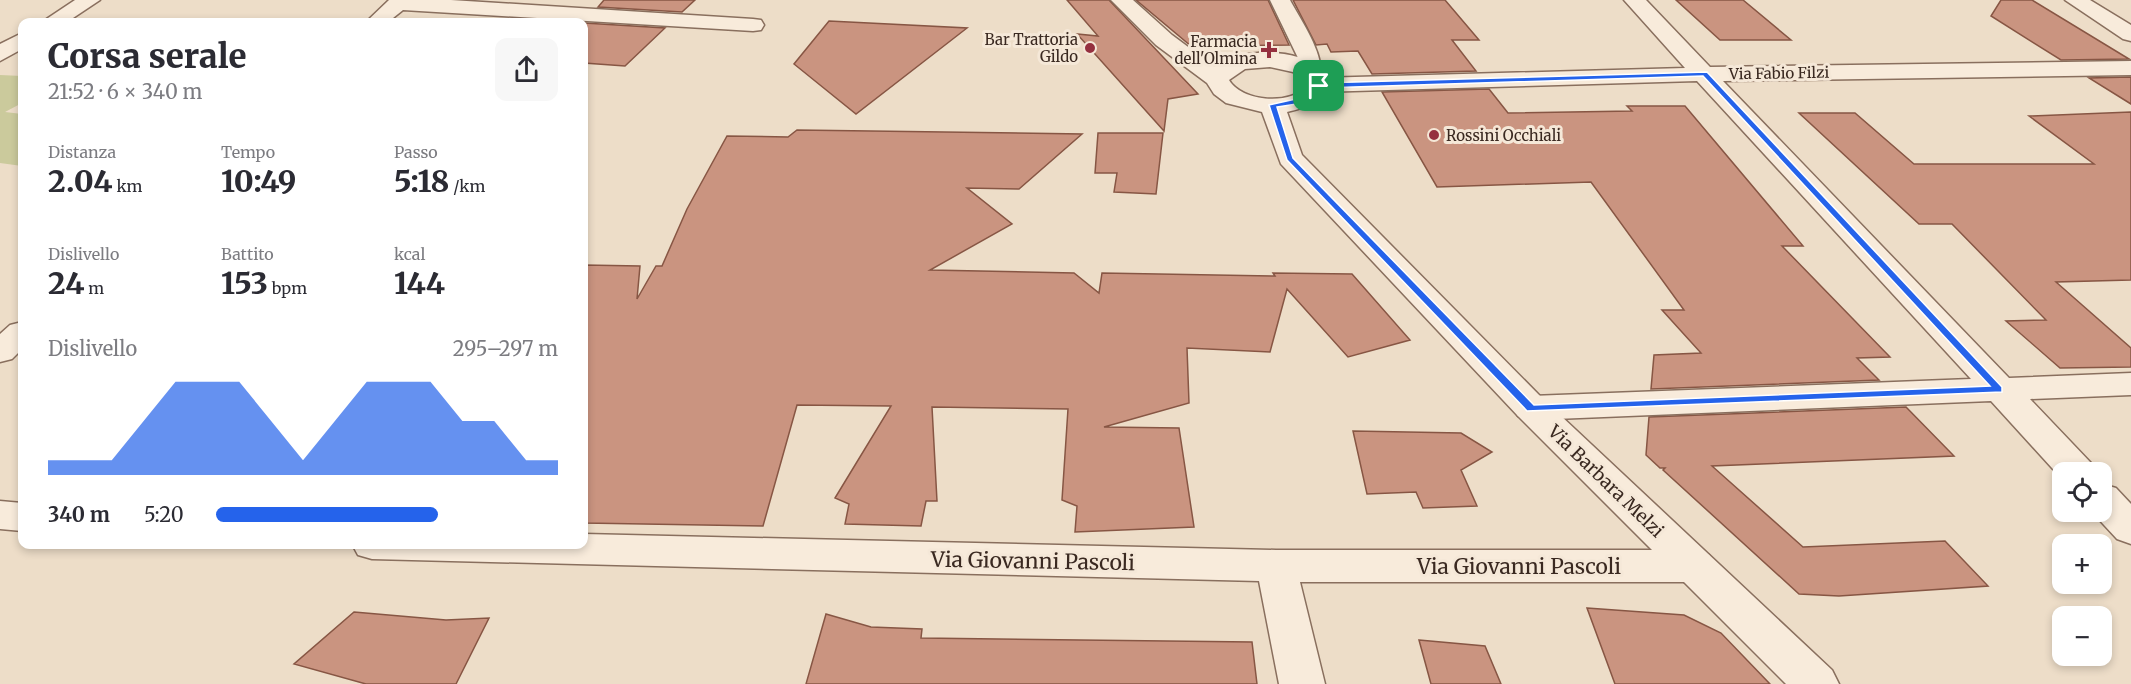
<!DOCTYPE html>
<html lang="it">
<head>
<meta charset="utf-8">
<style>
  :root { --surface:#fff; --page:#f7f7f7; --text:#2b2b33; --muted:#7c7c81; --accent:#2563eb }
  body { margin:0; font-family:Merriweather,serif; background:var(--page); color:var(--text); height:100vh; display:flex; flex-direction:column; font-size:22px; white-space:nowrap }
  * { box-sizing:border-box; margin:0 }
  p { font-size:20px; color:var(--muted) }
  .icon { flex:none; width:33px; height:33px; fill:none; stroke:currentColor; stroke-width:2; stroke-linecap:round; stroke-linejoin:round }
  .map { position:relative; flex:1; overflow:hidden }
  .panel { position:absolute; left:18px; top:18px; width:570px; height:531px; display:flex; flex-direction:column; background:var(--surface); border-radius:12px; box-shadow:0 3px 9px #0003 }
  .panel>* { flex:none }
  .controls { position:absolute; left:2052px; top:462px; display:grid; gap:12px }
  .controls a { display:grid; place-items:center; width:60px; height:60px; border-radius:12px; background:var(--surface); box-shadow:0 3px 9px #0003; font-size:30px }
  .pin { position:absolute; display:grid; place-items:center; width:51px; height:51px; color:#fff; margin:-26px; border-radius:12px; box-shadow:0 3px 9px #0006 }
  .round { display:grid; place-items:center; flex:none; width:63px; height:63px; border-radius:12px; background:var(--page) }
  .summary { display:flex; align-items:center; justify-content:space-between; height:102px; padding:0 30px }
  h1 { font-size:33px; font-weight:800; line-height:45px }
  .metrics { display:grid; grid-template-columns:repeat(3,1fr); gap:9px; height:102px; padding:6px 30px }
  .metrics div { display:grid; align-content:center }
  .metrics b { font-size:30px; font-weight:800 }
  .metrics small { font-size:16px; font-weight:400 }
  .metrics p { font-size:16px }
  .chart { height:168px; padding:12px 30px }
  .chart p { display:flex; justify-content:space-between }
  .chart svg { width:100%; height:108px; margin-top:6px; fill:var(--accent); opacity:.7 }
  ul { padding:0 30px; list-style:none; font-size:20px }
  li { display:grid; grid-template-columns:96px 72px 1fr; align-items:center; height:45px }
  li i { height:15px; border-radius:8px; background:var(--accent) }
  .map>svg:first-child { display:block }
</style>
</head>
<body>
<div class="map">
<svg width="2131" height="684" viewBox="0 0 2131 684">
  <rect width="100%" height="100%" fill="#edddc8"/>
  <path fill="#cbca9c" d="M 0,75 L 22,76 L 22,103 L 5,112 L 22,114 L 22,166 L 0,163 Z"/>
  <path fill="#ca9480" stroke="#875644" stroke-width="1.5" d="M 604,0 L 695,0 L 682,12 L 598,7 Z
    M 1067,0 L 1109,0 L 1198,94 L 1168,99 L 1164,131 L 1077,34 L 1098,36 Z
    M 1136,0 L 1268,0 L 1289,45 L 1191,46 Z
    M 1293,0 L 1445,0 L 1479,40 L 1452,40 L 1476,71 L 1372,74 L 1358,51 L 1331,52 L 1327,44 L 1316,45 Z
    M 1676,0 L 1743,0 L 1791,40 L 1720,40 Z
    M 2001,0 L 2032,0 L 2129,59 L 2061,60 L 1991,16 Z
    M 829,21 L 967,28 L 856,114 L 794,64 Z
    M 584,23 L 665,28 L 625,66 L 584,63 Z
    M 2131,77 L 2131,104 L 2089,78 Z
    M 1489,89 L 1508,113 L 1632,111 L 1627,106 L 1685,106 L 1803,246 L 1782,246 L 1890,357 L 1857,358 L 1879,380 L 1651,389 L 1654,355 L 1701,353 L 1662,310 L 1684,310 L 1591,182 L 1437,187 L 1382,92 Z
    M 2131,112 L 2131,280 L 2056,282 L 2131,348 L 2131,367 L 2060,368 L 2006,321 L 2046,320 L 1952,224 L 1919,224 L 1799,113 L 1855,113 L 1914,164 L 2094,164 L 2029,116 Z
    M 797,130 L 1082,134 L 1019,189 L 967,188 L 1012,224 L 930,270 L 1074,273 L 1099,293 L 1102,273 L 1275,276 L 1273,273 L 1352,274 L 1410,340 L 1348,357 L 1287,289 L 1270,352 L 1187,348 L 1189,403 L 1104,427 L 1179,428 L 1194,527 L 1075,532 L 1077,506 L 1062,500 L 1068,409 L 932,407 L 937,501 L 926,501 L 921,526 L 845,524 L 849,504 L 835,498 L 891,406 L 797,405 L 763,526 L 584,523 L 584,265 L 640,266 L 637,299 L 656,266 L 662,266 L 687,209 L 727,136 L 788,137 Z
    M 1098,133 L 1163,133 L 1156,194 L 1114,192 L 1117,173 L 1095,173 Z
    M 1906,407 L 1954,456 L 1712,466 L 1803,547 L 1945,541 L 1988,586 L 1839,596 L 1799,594 L 1663,470 L 1665,468 L 1660,468 L 1646,455 L 1649,417 Z
    M 1353,431 L 1461,433 L 1492,452 L 1461,470 L 1477,506 L 1423,508 L 1416,492 L 1367,494 Z
    M 1587,608 L 1684,615 L 1721,633 L 1770,684 L 1615,684 Z
    M 354,612 L 446,620 L 489,618 L 456,684 L 366,684 L 294,664 Z
    M 826,614 L 871,627 L 922,629 L 921,638 L 1252,642 L 1257,684 L 806,684 Z
    M 1419,640 L 1485,646 L 1501,684 L 1431,684 Z"/>
  <g fill="none" stroke-linecap="round" stroke-linejoin="round">
    <defs>
      <path id="minor" d="M 75,0 L 100,0 L 67,22 L 42,22 Z
        M 389,0 L 451,0 L 753,19 L 761,20 L 764,25 L 761,30 L 753,31 L 403,10 L 388,22 L 366,22 Z
        M 1270,0 L 1290,0 C 1299,17 1329,61 1318,77 L 1302,77 L 1298,72 L 1299,60 Z
        M 1624,0 L 1646,0 L 1710,67 L 2131,61 L 2131,75 L 1723,81 L 2009,378 L 2131,373 L 2131,395 L 2030,399 L 2091,463 L 2097,472 L 2062,472 L 2062,479 L 1991,401 L 1531,420 L 1518,416 L 1513,408 L 1518,400 L 1531,396 L 1971,379 L 1697,81 L 1319,92 L 1311,90 L 1307,85 L 1311,80 L 1319,78 L 1685,68 Z
        M 2065,0 L 2090,0 L 2131,25 L 2131,41 L 2123,39 Z
        M 22,33 L 22,49 L 0,61 L 0,44 Z
        M 22,322 L 22,349 L 12,359 L 0,362 L 0,334 L 10,325 Z
        M 2102,484 L 2116,488 L 2131,504 L 2131,544 L 2117,539 L 2092,512 L 2102,512 Z
        M 0,501 L 22,503 L 22,531 L 0,529 Z
        M 584,534 L 1276,550 L 1694,550 L 1709,555 L 1715,566 L 1709,577 L 1694,582 L 1300,582 L 1325,684 L 1279,684 L 1259,581 L 372,559 L 358,555 L 352,544 L 584,544 Z"/>
      <path id="tertiary" d="M 1111,0 L 1133,0 L 1172,35 L 1215,67 C 1241,48 1295,47 1320,69 C 1324,73 1327,80 1331,85 C 1319,103 1308,107 1287,112 L 1302,155 L 1544,400 L 1832,670 L 1839,684 L 1786,684 L 1518,416 L 1281,164 L 1262,112 L 1226,103 L 1214,94 L 1207,83 L 1156,45 ZM 1270,67 L 1293,72 L 1307,85 C 1292,106 1242,102 1229,80 L 1245,69 Z"/>
    </defs>
    <use href="#minor" stroke="#896f5e" stroke-width="3"/>
    <use href="#tertiary" stroke="#896f5e" stroke-width="3"/>
    <use href="#minor" fill="#f8ebdb" fill-rule="evenodd"/>
    <use href="#tertiary" fill="#f8ebdb" fill-rule="evenodd"/>
  </g>
  <path fill="#2563eb" stroke="#fff" stroke-width="1.5" fill-rule="evenodd" d="M 1707,72 L 2002,387 L 2002,392 L 1527,411 L 1287,160 L 1269,105 L 1309,96 L 1319,83 ZM 1703,76 L 1990,386 L 1534,405 L 1293,158 L 1277,107 C 1296,104 1310,105 1322,88 Z"/>
  <g fill="#95303f" stroke="#f5e8d8" stroke-width="2">
    <circle cx="1090" cy="48" r="6"/>
    <path d="M1266 41h6v6h6v6h-6v6h-6v-6h-6v-6h6z"/>
    <circle cx="1434" cy="135" r="6"/>
  </g>
  <g text-anchor="middle" dominant-baseline="central" stroke-width="6" stroke-linejoin="round" paint-order="stroke">
    <g font-size="15" fill="#3a2921" stroke="#f5e8d8" text-anchor="end">
      <text x="1078" y="39">Bar Trattoria<tspan x="1078" dy="17">Gildo</tspan></text>
      <text x="1257" y="41">Farmacia<tspan x="1257" dy="17">dell'Olmina</tspan></text>
      <text x="1446" y="135" text-anchor="start">Rossini Occhiali</text>
    </g>
    <g font-size="15" fill="#3a2921" stroke="#f5e8d8">
      <text transform="translate(1779 73) rotate(-1)">Via Fabio Filzi</text>
    </g>
    <g font-size="18" fill="#3a2921" stroke="#f5e8d8">
      <text transform="translate(1606 481) rotate(44)">Via Barbara Melzi</text>
    </g>
    <g font-size="21" fill="#3a2921" stroke="#f5e8d8">
      <text transform="translate(1033 561) rotate(1)">Via Giovanni Pascoli</text>
      <text x="1519" y="566">Via Giovanni Pascoli</text>
    </g>
  </g>
</svg>
<div class="controls">
<a><svg class="icon" aria-label="locate" viewBox="0 0 24 24"><circle cx="12" cy="12" r="6"/><path d="M12 2v4M12 18v4M2 12h4M18 12h4"/></svg></a>
<a>+</a>
<a>−</a>
</div>
<div class="pin" style="left:1319px;top:86px;background:#1e9e55"><svg class="icon" aria-label="arrive" viewBox="0 0 24 24"><path d="M6 21V4h12l-3 4 3 4H6"/></svg></div>
<section class="panel">
<div class="summary"><div><h1>Corsa serale</h1><p>21:52 · 6 × 340 m</p></div><a class="round"><svg class="icon" aria-label="share" viewBox="0 0 24 24"><path d="M12 15V3M7 8l5-5 5 5M5 13v7h14v-7"/></svg></a></div>
<div class="metrics">
<div><p>Distanza</p><b>2.04<small> km</small></b></div>
<div><p>Tempo</p><b>10:49</b></div>
<div><p>Passo</p><b>5:18<small> /km</small></b></div>
</div>
<div class="metrics">
<div><p>Dislivello</p><b>24<small> m</small></b></div>
<div><p>Battito</p><b>153<small> bpm</small></b></div>
<div><p>kcal</p><b>144</b></div>
</div>
<div class="chart"><p><span>Dislivello</span>295–297 m</p>
<svg viewBox="0 0 160 44" preserveAspectRatio="none"><path d="M0 44V38L10 38L20 38L30 22L40 6L50 6L60 6L70 22L80 38L90 22L100 6L110 6L120 6L130 22L140 22L150 38L160 38V44z"/></svg>
</div>
<ul>
<li><b>340 m</b>5:20<i style="width:65%"></i></li>
</ul>
</section>
</div>
</body>
</html>
